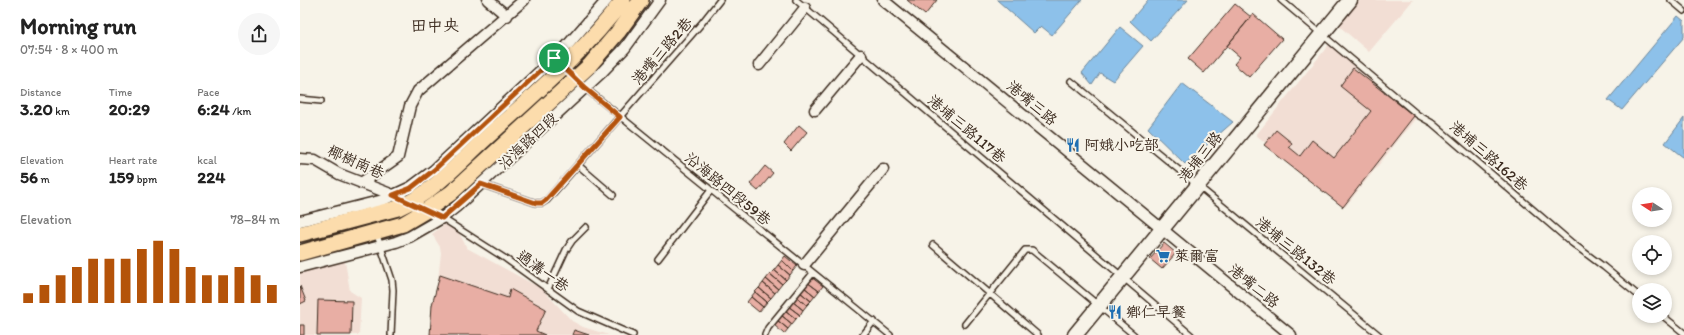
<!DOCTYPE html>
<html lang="en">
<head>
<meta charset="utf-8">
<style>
  :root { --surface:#fff; --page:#f6f6f6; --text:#222; --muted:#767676; --accent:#b45309 }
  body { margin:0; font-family:Itim,"LXGW WenKai TC",sans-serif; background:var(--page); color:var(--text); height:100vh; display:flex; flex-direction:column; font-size:15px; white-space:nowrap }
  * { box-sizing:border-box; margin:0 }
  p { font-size:13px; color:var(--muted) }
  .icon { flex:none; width:22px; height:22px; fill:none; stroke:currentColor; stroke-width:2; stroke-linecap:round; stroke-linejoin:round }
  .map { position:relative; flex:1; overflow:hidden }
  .side { display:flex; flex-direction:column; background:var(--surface); width:300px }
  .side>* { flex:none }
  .needle { width:26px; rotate:282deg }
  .buttons { position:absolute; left:1332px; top:187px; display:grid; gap:8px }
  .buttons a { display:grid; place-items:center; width:40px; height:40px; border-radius:50%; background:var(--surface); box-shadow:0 2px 6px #0003; font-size:20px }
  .pin { position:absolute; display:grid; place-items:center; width:34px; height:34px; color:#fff; margin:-17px; border:2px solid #fff; border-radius:50%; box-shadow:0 1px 4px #0007 }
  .round { display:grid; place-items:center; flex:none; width:42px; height:42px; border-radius:21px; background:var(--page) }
  .overview { display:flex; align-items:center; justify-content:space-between; height:68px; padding:0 20px }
  h1 { font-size:22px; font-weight:800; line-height:30px }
  .stats { display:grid; grid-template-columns:repeat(3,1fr); gap:6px; height:68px; padding:4px 20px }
  .stats div { display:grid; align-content:center }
  .stats b { font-size:17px; font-weight:800 }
  .stats small { font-size:11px; font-weight:400 }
  .stats p { font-size:11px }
  .chart { height:112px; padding:8px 20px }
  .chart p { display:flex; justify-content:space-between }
  .chart svg { width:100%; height:72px; margin-top:4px; stroke:var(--accent); stroke-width:6 }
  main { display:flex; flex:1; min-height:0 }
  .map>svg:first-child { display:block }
</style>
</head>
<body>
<main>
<section class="side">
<div class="overview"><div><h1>Morning run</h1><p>07:54 · 8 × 400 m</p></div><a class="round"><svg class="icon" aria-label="share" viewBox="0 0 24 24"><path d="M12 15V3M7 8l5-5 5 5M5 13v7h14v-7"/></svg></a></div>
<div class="stats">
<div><p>Distance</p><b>3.20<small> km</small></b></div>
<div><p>Time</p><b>20:29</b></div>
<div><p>Pace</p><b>6:24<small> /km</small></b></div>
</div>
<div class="stats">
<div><p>Elevation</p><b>56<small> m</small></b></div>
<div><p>Heart rate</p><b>159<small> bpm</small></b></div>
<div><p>kcal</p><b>224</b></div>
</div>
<div class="chart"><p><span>Elevation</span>78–84 m</p>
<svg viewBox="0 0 160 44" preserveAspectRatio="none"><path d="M5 44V38M15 44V33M25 44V27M35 44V22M45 44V17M55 44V17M65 44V17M75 44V11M85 44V6M95 44V11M105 44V22M115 44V27M125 44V27M135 44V22M145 44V27M155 44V33"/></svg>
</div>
</section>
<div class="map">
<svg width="1384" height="335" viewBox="0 0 1384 335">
  <rect width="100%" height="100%" fill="#f7f3e8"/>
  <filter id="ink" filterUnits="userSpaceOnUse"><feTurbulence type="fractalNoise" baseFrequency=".025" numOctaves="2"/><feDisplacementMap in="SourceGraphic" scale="8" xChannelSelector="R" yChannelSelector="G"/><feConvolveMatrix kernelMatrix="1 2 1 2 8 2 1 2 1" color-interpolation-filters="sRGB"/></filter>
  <g filter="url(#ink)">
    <path fill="#f2ded4" d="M 1060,0 L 1113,0 L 1069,52 L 1038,25 Z
      M 1031,42 L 1120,113 L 1045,207 L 956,135 Z
      M 148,222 L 157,229 L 167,248 L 242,289 L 272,321 L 283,327 L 309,335 L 132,335 L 141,253 L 140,247 L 132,234 Z
      M 45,261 L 50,291 L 61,298 L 59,335 L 0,335 L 0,270 Z"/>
    <path fill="#8dc1ea" stroke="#6c8598" d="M 697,0 L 782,0 L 752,35 L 741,26 L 734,33 Z
      M 848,0 L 888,0 L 851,41 L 830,21 Z
      M 1378,16 L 1384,21 L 1384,37 L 1322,110 L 1308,100 Z
      M 820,27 L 843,46 L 813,81 L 800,73 L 792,85 L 782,73 Z
      M 882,83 L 933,122 L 885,164 L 848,128 Z
      M 1384,118 L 1384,158 L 1365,143 Z"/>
    <path fill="#e8aea4" stroke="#3b2a1e" d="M 607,0 L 637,0 L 625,15 Z
      M 935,4 L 951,17 L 904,73 L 888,59 Z
      M 953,14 L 982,39 L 949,77 L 934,64 L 940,57 L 927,46 Z
      M 1053,68 L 1114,116 L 1043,207 L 964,145 L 976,130 L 992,143 L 989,147 L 1000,156 L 1012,140 L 1034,158 L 1071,111 L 1040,86 Z
      M 499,125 L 507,132 L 491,151 L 484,144 Z
      M 465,166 L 473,173 L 458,191 L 450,184 Z
      M 864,243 L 876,253 L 862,269 L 850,259 Z
      M 485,256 L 497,266 L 493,271 L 482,260 Z
      M 482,260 L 493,271 L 490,275 L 478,265 Z
      M 478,265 L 490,275 L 486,280 L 474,270 Z
      M 474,270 L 486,280 L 482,284 L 470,274 Z
      M 470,274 L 482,284 L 478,289 L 466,279 Z
      M 140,275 L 208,298 L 210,289 L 246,309 L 236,331 L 245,335 L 130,335 L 132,305 Z
      M 511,277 L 523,286 L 519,291 L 507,282 Z
      M 466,279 L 478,289 L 475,293 L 463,283 Z
      M 507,282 L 519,291 L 515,296 L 504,287 Z
      M 463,283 L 475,293 L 471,298 L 459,288 Z
      M 0,286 L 6,301 L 0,304 Z
      M 504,287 L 515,296 L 511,301 L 500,292 Z
      M 459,288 L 471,298 L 467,302 L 455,292 Z
      M 455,292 L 467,302 L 463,307 L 451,297 Z
      M 500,292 L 511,301 L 507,305 L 496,296 Z
      M 496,296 L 507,305 L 503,310 L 492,301 Z
      M 451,297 L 463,307 L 459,312 L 447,302 Z
      M 18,300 L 52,301 L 51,335 L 17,335 Z
      M 492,301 L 503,310 L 500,315 L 488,306 Z
      M 488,306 L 500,315 L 496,319 L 485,310 Z
      M 485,310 L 496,319 L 492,324 L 481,315 Z
      M 481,315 L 492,324 L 488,329 L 477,320 Z
      M 477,320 L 488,329 L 484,334 L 473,324 Z
      M 0,325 L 4,325 L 4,335 L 0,335 Z
      M 274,330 L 289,335 L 272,335 Z"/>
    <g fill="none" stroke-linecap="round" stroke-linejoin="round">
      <defs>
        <path id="lane" d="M 496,0 L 891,335
          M 981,0 L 1118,115 L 1132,123 L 1272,243 L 1304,267 L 1339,296
          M 1371,0 L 1384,11
          M 771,81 L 1079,335
          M 284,87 L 590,335
          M 0,99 L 21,101
          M 278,165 L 313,195
          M 181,184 L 236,203 L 242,203 L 247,200 L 401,24 L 420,0
          M 142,218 L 206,259 L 278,311 L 333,335
          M 76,232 L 92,280 L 93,290 L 91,335
          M 633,245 L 738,335
          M 358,259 L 411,190
          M 248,289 L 266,250 L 272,241 L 286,227
          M 1363,316 L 1384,333
          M 665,324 L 725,250 L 732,250 L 834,335
          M 465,335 L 468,328 L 513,273
          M 563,335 L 574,321"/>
        <path id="street" d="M 188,0 L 207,16
          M 583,0 L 991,335
          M 459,65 L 505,8
          M 515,110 L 561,55
          M 0,159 L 15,160 L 39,174 L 93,195 L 142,218
          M 61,183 L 98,157 L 110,106 L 118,91 L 224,0
          M 0,221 L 83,200 L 111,187 L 134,170 L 266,47 L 307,0
          M 504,265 L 583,169
          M 0,267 L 96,242 L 109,237 L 142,218 L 156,207 L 301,73 L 325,48 L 360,0"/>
        <path id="secondary" d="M 775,335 L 1050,0"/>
        <path id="primary" d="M 0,234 L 98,208 C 131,194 158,164 184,140 C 232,96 284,53 323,0
          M 0,253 L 103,224 L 125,211 L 151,193 L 289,66 L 318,32 L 341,0"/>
      </defs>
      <use href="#lane" stroke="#3b2a1e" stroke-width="8"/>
      <use href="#street" stroke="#3b2a1e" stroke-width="13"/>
      <use href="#secondary" stroke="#3b2a1e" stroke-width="17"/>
      <use href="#primary" stroke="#3b2a1e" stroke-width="18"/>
      <use href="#lane" stroke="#f7f3e8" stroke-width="5"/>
      <use href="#street" stroke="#f7f3e8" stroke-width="10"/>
      <use href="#secondary" stroke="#f7f3e8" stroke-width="14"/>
      <use href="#primary" stroke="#fcdcac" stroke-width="15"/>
    </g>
  </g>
  <g fill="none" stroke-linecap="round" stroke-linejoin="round" filter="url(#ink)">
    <defs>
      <path id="route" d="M 254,58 L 285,88 L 320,117 L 246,200 L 242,203 L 236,203 L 181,184 L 142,218 L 93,195 L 111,188 L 134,170 Z"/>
    </defs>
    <use href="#route" stroke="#fff" stroke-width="8"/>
    <use href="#route" stroke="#b45309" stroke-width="5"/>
  </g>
  <defs>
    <symbol id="restaurant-bare" viewBox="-9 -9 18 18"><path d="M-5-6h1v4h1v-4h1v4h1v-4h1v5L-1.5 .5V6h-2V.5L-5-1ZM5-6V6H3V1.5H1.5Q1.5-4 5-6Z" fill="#1f6fb2" stroke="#f7f3e8" stroke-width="2.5" paint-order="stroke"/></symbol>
    <symbol id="supermarket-bare" viewBox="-9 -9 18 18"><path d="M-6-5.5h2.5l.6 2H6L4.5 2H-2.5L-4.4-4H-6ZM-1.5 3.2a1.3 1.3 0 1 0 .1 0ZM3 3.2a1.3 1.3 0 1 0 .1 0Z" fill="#1f6fb2" stroke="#f7f3e8" stroke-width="2.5" paint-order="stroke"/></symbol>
  </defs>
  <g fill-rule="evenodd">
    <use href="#restaurant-bare" x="763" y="135" width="20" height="20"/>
    <use href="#supermarket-bare" x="853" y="246" width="20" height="20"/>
    <use href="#restaurant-bare" x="805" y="302" width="20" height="20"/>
  </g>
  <g text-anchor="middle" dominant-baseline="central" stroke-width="4" stroke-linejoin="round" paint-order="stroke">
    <g font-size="15" fill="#3b2a1e" stroke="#f7f3e8">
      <text transform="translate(362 51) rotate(-49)">港嘴三路2巷</text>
      <text transform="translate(732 103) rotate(40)">港嘴三路</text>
      <text transform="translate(667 129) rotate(40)">港埔三路117巷</text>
      <text transform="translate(228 141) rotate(-43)">沿海路四段</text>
      <text transform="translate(1189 156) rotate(41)">港埔三路162巷</text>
      <text transform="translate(900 157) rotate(-51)">港埔三路</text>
      <text transform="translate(56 162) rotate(24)">椰樹南巷</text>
      <text transform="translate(428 189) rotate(39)">沿海路四段59巷</text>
      <text transform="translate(996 251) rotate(39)">港埔三路132巷</text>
      <text transform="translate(243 271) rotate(36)">過溝一巷</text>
      <text transform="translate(954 286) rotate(39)">港嘴二路</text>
    </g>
    <g font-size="15" fill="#3b2a1e" stroke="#f7f3e8" text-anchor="start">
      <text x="784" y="145">阿娥小吃部</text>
      <text x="874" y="256">萊爾富</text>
      <text x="826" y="312">鄉仁早餐</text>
    </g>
    <g font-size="16" fill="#3b2a1e" stroke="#f7f3e8">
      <text x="135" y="25">田中央</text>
    </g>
  </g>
</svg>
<div class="buttons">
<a><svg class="needle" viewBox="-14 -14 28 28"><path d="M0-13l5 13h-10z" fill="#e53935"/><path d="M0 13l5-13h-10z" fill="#767676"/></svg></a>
<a><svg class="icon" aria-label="locate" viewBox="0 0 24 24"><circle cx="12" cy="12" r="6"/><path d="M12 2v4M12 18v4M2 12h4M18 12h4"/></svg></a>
<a><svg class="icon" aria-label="layers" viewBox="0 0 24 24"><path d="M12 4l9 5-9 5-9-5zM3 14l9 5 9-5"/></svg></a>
</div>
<div class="pin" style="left:254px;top:58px;background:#1e9e55"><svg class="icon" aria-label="arrive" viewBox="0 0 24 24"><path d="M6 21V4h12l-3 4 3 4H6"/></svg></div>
</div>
</main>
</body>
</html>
